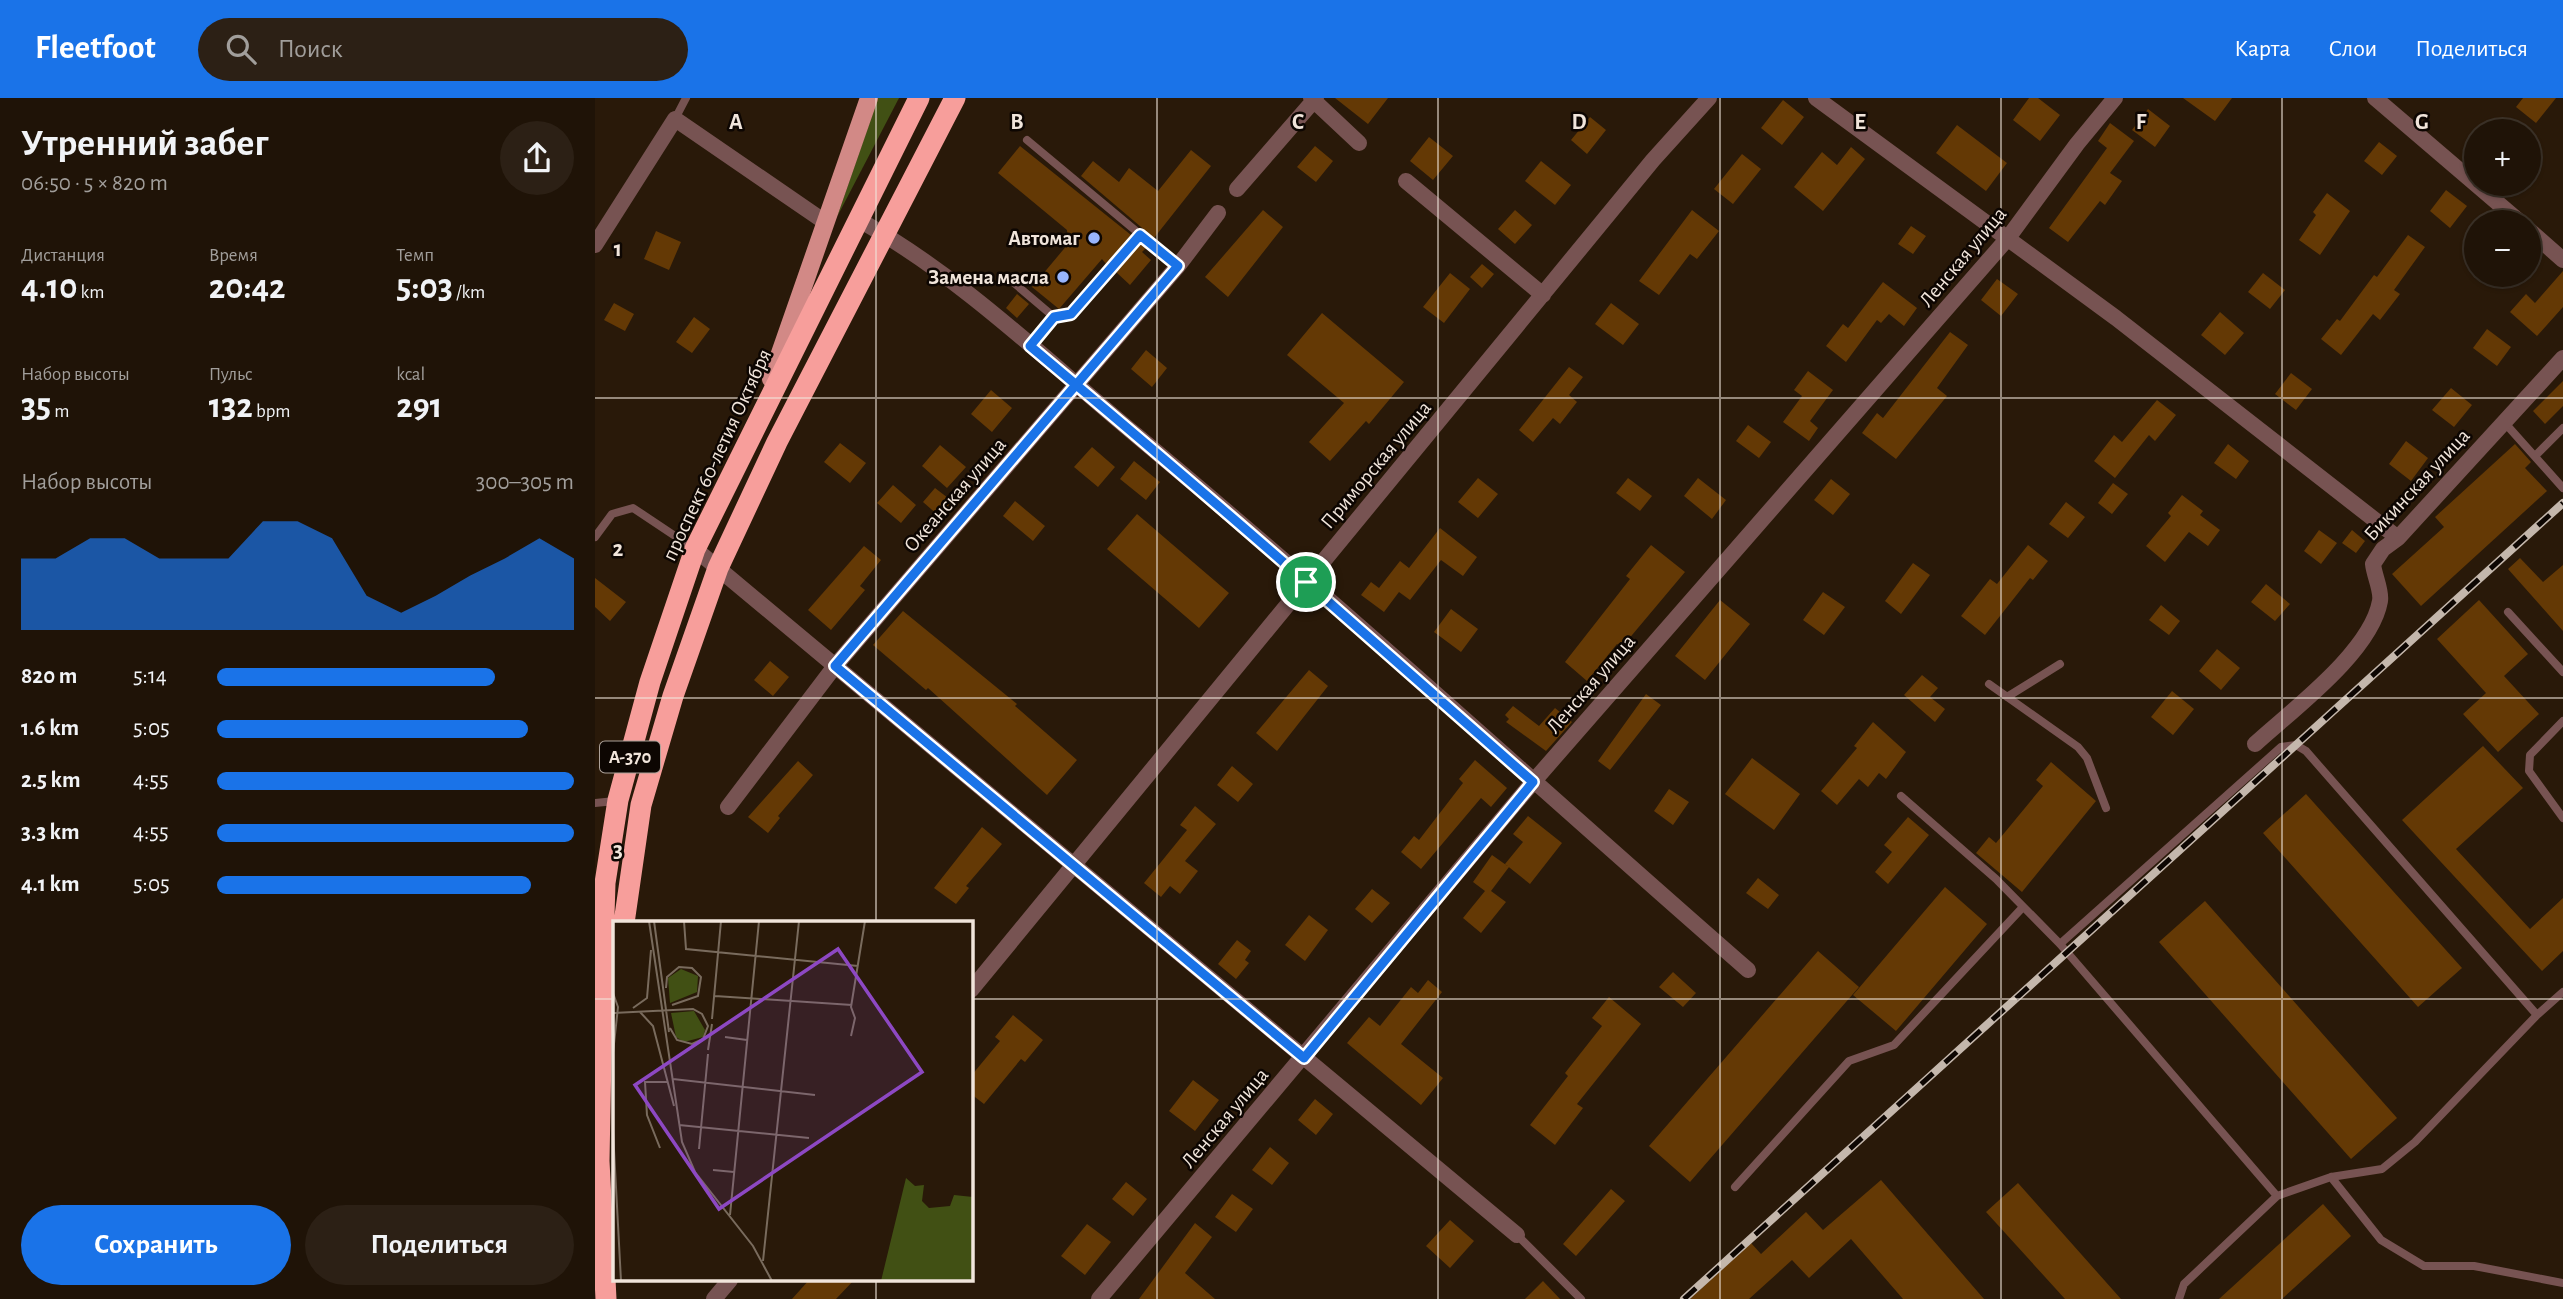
<!DOCTYPE html>
<html lang="ru">
<head>
<meta charset="utf-8">
<style>
  :root { --surface:#1f1307; --page:#2c2015; --text:#f1f3f6; --muted:#a19e9b; --line:#3c3228; --accent:#1a73e8 }
  body { margin:0; font-family:"Alegreya Sans",sans-serif; background:var(--page); color:var(--text); height:100vh; display:flex; flex-direction:column; font-size:26px; white-space:nowrap }
  * { box-sizing:border-box; margin:0 }
  p { font-size:23px; color:var(--muted) }
  .icon { flex:none; width:38px; height:38px; fill:none; stroke:currentColor; stroke-width:2; stroke-linecap:round; stroke-linejoin:round }
  .map { position:relative; flex:1; overflow:hidden }
  .details { display:flex; flex-direction:column; background:var(--surface); width:595px }
  .details>* { flex:none }
  .fabs { position:absolute; left:1869px; top:21px; display:grid; gap:14px }
  .fabs a { display:grid; place-items:center; width:77px; height:77px; border-radius:50%; background:var(--surface); box-shadow:0 2px 5px #0004,0 0 0 2px var(--line); font-size:35px }
  .pin { position:absolute; display:grid; place-items:center; width:60px; height:60px; color:#fff; margin:-30px; border:4px solid #fff; border-radius:50%; box-shadow:0 2px 7px #0007 }
  .round { display:grid; place-items:center; flex:none; width:74px; height:74px; border-radius:37px; background:var(--page) }
  .summary { display:flex; align-items:center; justify-content:space-between; height:119px; padding:0 21px }
  h1 { font-size:38px; font-weight:700; line-height:52px }
  .figures { display:grid; grid-template-columns:repeat(3,1fr); gap:10px; height:119px; padding:7px 21px }
  .figures div { display:grid; align-content:center }
  .figures b { font-size:35px; font-weight:700 }
  .figures small { font-size:19px; font-weight:400 }
  .figures p { font-size:19px }
  .chart { height:196px; padding:14px 21px }
  .chart p { display:flex; justify-content:space-between }
  .chart svg { width:100%; height:126px; margin-top:7px; fill:var(--accent); opacity:.7 }
  .button { display:flex; gap:14px; margin-top:auto; padding:14px 21px }
  .button a { flex:1; height:80px; border-radius:42px; background:var(--accent); color:#fff; font-size:28px; font-weight:700; line-height:80px; text-align:center }
  .button a+a { background:var(--page); color:var(--text) }
  ul { padding:0 21px; list-style:none; font-size:23px }
  li { display:grid; grid-template-columns:112px 84px 1fr; align-items:center; height:52px }
  li i { height:18px; border-radius:9px; background:var(--accent) }
  header { display:flex; align-items:center; gap:42px; box-sizing:border-box; height:98px; padding:0 35px; background:var(--accent); color:#fff }
  header strong { font-size:33px }
  nav { display:flex; gap:38px; margin-inline-start:auto; font-size:24px }
  .search { width:490px; height:63px; background:var(--page); display:flex; align-items:center; gap:18px; box-sizing:border-box; padding:0 24px; border-radius:38px; color:var(--muted); font-size:26px }
  main { display:flex; flex:1; min-height:0 }
  .map>svg:first-child { display:block }
</style>
</head>
<body>
<header>
<strong>Fleetfoot</strong>
<div class="search"><svg class="icon" aria-label="search" viewBox="0 0 24 24"><circle cx="10" cy="10" r="6"/><path d="M15 15l6 6"/></svg>Поиск</div>
<nav><a>Карта</a><a>Слои</a><a>Поделиться</a></nav>
</header>
<main>
<section class="details">
<div class="summary"><div><h1>Утренний забег</h1><p>06:50 · 5 × 820 m</p></div><a class="round"><svg class="icon" aria-label="share" viewBox="0 0 24 24"><path d="M12 15V3M7 8l5-5 5 5M5 13v7h14v-7"/></svg></a></div>
<div class="figures">
<div><p>Дистанция</p><b>4.10<small> km</small></b></div>
<div><p>Время</p><b>20:42</b></div>
<div><p>Темп</p><b>5:03<small> /km</small></b></div>
</div>
<div class="figures">
<div><p>Набор высоты</p><b>35<small> m</small></b></div>
<div><p>Пульс</p><b>132<small> bpm</small></b></div>
<div><p>kcal</p><b>291</b></div>
</div>
<div class="chart"><p><span>Набор высоты</span>300–305 m</p>
<svg viewBox="0 0 160 44" preserveAspectRatio="none"><path d="M0 44V19L10 19L20 12L30 12L40 19L50 19L60 19L70 6L80 6L90 12L100 32L110 38L120 32L130 25L140 19L150 12L160 19V44z"/></svg>
</div>
<ul>
<li><b>820 m</b>5:14<i style="width:78%"></i></li>
<li><b>1.6 km</b>5:05<i style="width:87%"></i></li>
<li><b>2.5 km</b>4:55<i style="width:100%"></i></li>
<li><b>3.3 km</b>4:55<i style="width:100%"></i></li>
<li><b>4.1 km</b>5:05<i style="width:88%"></i></li>
</ul>
<div class="button"><a>Сохранить</a><a>Поделиться</a></div>
</section>
<div class="map">
<svg width="1968" height="1201" viewBox="0 0 1968 1201">
  <rect width="100%" height="100%" fill="#291909"/>
  <path fill="#415014" d="M 283,0 L 304,0 L 242,119 Z"/>
  <path fill="#643905" d="M 740,0 L 793,0 L 773,26 Z
    M 1434,0 L 1443,0 L 1465,17 L 1445,43 L 1418,22 Z
    M 1588,0 L 1637,0 L 1620,23 Z
    M 1928,0 L 1961,0 L 1941,25 L 1921,9 Z
    M 1188,2 L 1209,19 L 1187,47 L 1166,30 Z
    M 1553,11 L 1575,28 L 1560,49 L 1537,32 Z
    M 995,19 L 1011,32 L 992,56 L 976,42 Z
    M 1515,25 L 1539,43 L 1515,75 L 1527,83 L 1510,107 L 1505,103 L 1473,144 L 1454,130 L 1512,50 L 1503,43 Z
    M 1362,27 L 1412,65 L 1391,93 L 1341,55 Z
    M 834,39 L 858,58 L 838,82 L 815,63 Z
    M 1784,44 L 1802,58 L 1787,77 L 1769,63 Z
    M 425,48 L 536,137 L 511,166 L 507,161 L 464,211 L 437,189 L 473,146 L 472,132 L 403,75 Z
    M 720,48 L 738,63 L 721,84 L 702,69 Z
    M 1256,49 L 1270,61 L 1228,113 L 1199,89 L 1227,54 L 1242,67 Z
    M 596,52 L 616,68 L 559,140 L 486,78 L 498,63 L 524,84 L 534,70 L 563,93 Z
    M 1147,56 L 1166,71 L 1138,106 L 1119,91 Z
    M 946,63 L 976,87 L 960,107 L 930,83 Z
    M 1851,92 L 1872,108 L 1855,130 L 1835,113 Z
    M 1732,95 L 1755,113 L 1725,157 L 1704,142 L 1721,117 L 1718,114 Z
    M 668,112 L 688,129 L 633,199 L 610,179 Z
    M 920,112 L 937,127 L 920,146 L 903,131 Z
    M 1097,112 L 1124,133 L 1102,161 L 1095,156 L 1064,197 L 1044,183 Z
    M 1316,128 L 1331,138 L 1318,156 L 1303,146 Z
    M 61,133 L 86,144 L 74,172 L 49,161 Z
    M 1813,137 L 1830,149 L 1799,192 L 1805,196 L 1785,222 L 1778,216 L 1746,257 L 1726,241 L 1742,221 L 1745,223 L 1779,177 L 1782,179 Z
    M 546,146 L 551,150 L 547,154 L 556,162 L 535,187 L 521,174 Z
    M 887,166 L 899,176 L 887,190 L 875,179 Z
    M 1968,173 L 1968,209 L 1942,238 L 1915,214 L 1931,196 L 1940,205 Z
    M 855,175 L 875,191 L 849,225 L 828,209 Z
    M 1668,175 L 1690,192 L 1675,211 L 1653,194 Z
    M 1402,181 L 1423,196 L 1406,218 L 1386,202 Z
    M 1288,184 L 1322,210 L 1309,228 L 1294,216 L 1286,225 L 1282,222 L 1251,264 L 1231,248 L 1248,226 L 1253,230 Z
    M 422,196 L 434,206 L 422,220 L 411,210 Z
    M 19,205 L 39,216 L 30,233 L 9,222 Z
    M 1016,205 L 1044,226 L 1028,247 L 1000,226 Z
    M 1625,214 L 1649,235 L 1630,257 L 1606,237 Z
    M 727,215 L 809,284 L 774,326 L 771,323 L 735,363 L 714,344 L 749,305 L 692,257 Z
    M 99,219 L 115,231 L 97,255 L 81,244 Z
    M 1892,231 L 1916,249 L 1902,268 L 1878,250 Z
    M 1355,234 L 1373,247 L 1342,290 L 1352,298 L 1301,361 L 1267,335 L 1282,315 L 1288,320 Z
    M 551,252 L 572,270 L 557,289 L 536,271 Z
    M 974,269 L 988,279 L 974,297 L 982,304 L 965,326 L 958,320 L 938,344 L 924,332 Z
    M 1213,273 L 1238,292 L 1215,323 L 1223,330 L 1214,343 L 1188,324 L 1207,298 L 1199,292 Z
    M 1696,275 L 1717,291 L 1701,312 L 1680,296 Z
    M 1968,283 L 1968,308 L 1950,326 L 1938,313 Z
    M 1856,290 L 1877,307 L 1859,329 L 1837,312 Z
    M 396,292 L 417,310 L 397,334 L 376,316 Z
    M 1562,302 L 1581,317 L 1560,343 L 1554,337 L 1520,380 L 1499,363 L 1519,337 L 1527,344 Z
    M 1153,327 L 1176,344 L 1164,360 L 1141,343 Z
    M 1811,343 L 1833,360 L 1816,383 L 1794,366 Z
    M 245,345 L 271,365 L 255,385 L 229,364 Z
    M 1633,346 L 1654,363 L 1641,381 L 1619,365 Z
    M 1920,346 L 1936,364 L 1930,370 L 1952,393 L 1826,508 L 1797,476 L 1849,429 L 1840,419 Z
    M 345,347 L 371,369 L 352,390 L 327,368 Z
    M 497,349 L 520,369 L 503,389 L 479,369 Z
    M 539,363 L 565,384 L 551,402 L 525,381 Z
    M 883,380 L 903,396 L 883,420 L 863,404 Z
    M 1033,380 L 1057,398 L 1045,413 L 1021,395 Z
    M 1103,380 L 1131,402 L 1117,421 L 1089,398 Z
    M 1236,381 L 1255,396 L 1238,417 L 1219,402 Z
    M 1518,385 L 1533,396 L 1517,416 L 1503,405 Z
    M 298,387 L 321,407 L 306,425 L 282,405 Z
    M 340,390 L 357,403 L 344,418 L 328,404 Z
    M 1587,397 L 1608,413 L 1605,417 L 1625,432 L 1613,448 L 1594,434 L 1570,464 L 1551,448 L 1576,418 L 1573,415 Z
    M 420,403 L 450,428 L 438,443 L 408,418 Z
    M 1471,404 L 1490,419 L 1473,440 L 1454,426 Z
    M 542,416 L 634,495 L 604,530 L 512,451 Z
    M 845,430 L 882,459 L 868,478 L 846,462 L 815,502 L 804,494 L 789,514 L 766,497 L 776,484 L 784,490 L 805,463 L 814,470 Z
    M 1724,432 L 1742,445 L 1726,466 L 1709,453 Z
    M 1757,432 L 1770,443 L 1761,455 L 1747,445 Z
    M 1056,447 L 1090,474 L 1027,549 L 1022,546 L 992,583 L 970,564 L 1035,481 L 1031,478 Z
    M 1433,447 L 1453,463 L 1438,482 L 1435,480 L 1390,537 L 1366,518 L 1395,481 L 1402,486 Z
    M 269,448 L 286,462 L 265,488 L 270,492 L 236,532 L 213,512 Z
    M 1925,460 L 1948,484 L 1968,467 L 1968,533 L 1913,471 Z
    M 1318,465 L 1335,477 L 1306,516 L 1290,503 Z
    M 0,480 L 31,504 L 15,523 L 0,509 Z
    M 1671,486 L 1695,506 L 1680,523 L 1656,504 Z
    M 1228,494 L 1250,509 L 1229,537 L 1208,522 Z
    M 1125,502 L 1155,526 L 1110,582 L 1080,558 Z
    M 1884,502 L 1933,556 L 1909,578 L 1944,616 L 1903,654 L 1868,616 L 1891,595 L 1842,541 Z
    M 1566,507 L 1585,523 L 1574,537 L 1554,522 Z
    M 856,511 L 883,531 L 866,554 L 839,534 Z
    M 308,513 L 422,606 L 420,608 L 482,662 L 452,697 L 333,590 L 331,592 L 278,547 Z
    M 1622,551 L 1645,570 L 1626,592 L 1604,573 Z
    M 175,563 L 194,579 L 178,598 L 159,582 Z
    M 714,572 L 733,588 L 682,653 L 661,635 Z
    M 1327,577 L 1343,590 L 1335,599 L 1350,611 L 1340,624 L 1309,597 Z
    M 1577,593 L 1599,611 L 1578,637 L 1556,619 Z
    M 1051,596 L 1066,607 L 1015,672 L 1003,663 Z
    M 918,608 L 944,628 L 960,610 L 977,624 L 951,653 L 911,624 L 914,621 L 910,617 Z
    M 1278,624 L 1311,654 L 1291,681 L 1284,675 L 1273,689 L 1264,681 L 1242,707 L 1226,693 L 1262,650 L 1259,648 Z
    M 1888,648 L 1928,690 L 1861,751 L 1935,831 L 1968,800 L 1968,853 L 1947,873 L 1807,722 Z
    M 1157,660 L 1205,696 L 1179,732 L 1130,696 Z
    M 880,662 L 912,690 L 896,709 L 886,700 L 826,771 L 806,754 L 819,738 L 824,742 L 868,685 L 864,681 Z
    M 203,663 L 218,677 L 183,718 L 185,720 L 173,735 L 153,719 Z
    M 1456,664 L 1501,703 L 1427,794 L 1381,755 L 1394,739 L 1401,745 L 1448,688 L 1441,682 Z
    M 637,668 L 658,686 L 643,704 L 622,687 Z
    M 1074,691 L 1094,704 L 1078,727 L 1059,713 Z
    M 1711,696 L 1867,870 L 1823,909 L 1668,735 Z
    M 600,708 L 621,726 L 590,763 L 603,773 L 585,796 L 575,788 L 566,799 L 549,785 L 592,732 L 585,727 Z
    M 933,718 L 967,745 L 935,786 L 910,766 L 928,744 L 918,736 Z
    M 1313,719 L 1334,737 L 1293,786 L 1280,774 L 1297,754 L 1289,747 Z
    M 387,729 L 407,746 L 371,788 L 374,790 L 361,806 L 339,790 Z
    M 897,757 L 914,769 L 896,793 L 911,804 L 886,835 L 868,820 L 890,793 L 878,784 Z
    M 1163,780 L 1184,797 L 1173,811 L 1151,795 Z
    M 1350,789 L 1392,826 L 1301,933 L 1258,897 Z
    M 777,791 L 795,805 L 777,825 L 760,811 Z
    M 1610,803 L 1802,1020 L 1756,1061 L 1564,844 Z
    M 714,817 L 733,832 L 710,863 L 690,847 Z
    M 642,842 L 656,853 L 650,862 L 654,865 L 641,881 L 623,866 Z
    M 1223,853 L 1264,889 L 1095,1084 L 1054,1048 Z
    M 1078,874 L 1101,895 L 1088,909 L 1064,889 Z
    M 833,882 L 847,894 L 806,946 L 848,980 L 826,1007 L 752,945 L 774,919 L 785,928 L 816,889 L 823,895 Z
    M 1014,899 L 1046,926 L 982,1006 L 988,1010 L 960,1047 L 935,1027 L 973,978 L 970,975 L 1007,928 L 997,920 Z
    M 418,917 L 448,942 L 430,964 L 426,961 L 389,1006 L 376,996 L 376,978 L 405,943 L 400,939 Z
    M 598,982 L 624,1002 L 600,1033 L 574,1013 Z
    M 720,1001 L 738,1016 L 721,1037 L 703,1022 Z
    M 675,1049 L 694,1065 L 677,1087 L 657,1072 Z
    M 1286,1082 L 1389,1201 L 1308,1201 L 1256,1141 L 1214,1180 L 1197,1162 L 1154,1201 L 1095,1201 L 1156,1145 L 1166,1156 L 1211,1114 L 1228,1132 Z
    M 531,1084 L 552,1101 L 538,1118 L 517,1101 Z
    M 1423,1085 L 1526,1201 L 1470,1201 L 1391,1114 Z
    M 1016,1091 L 1030,1103 L 981,1158 L 968,1146 Z
    M 637,1096 L 658,1111 L 641,1134 L 620,1119 Z
    M 1728,1106 L 1756,1138 L 1687,1201 L 1624,1201 Z
    M 855,1122 L 879,1143 L 855,1170 L 831,1148 Z
    M 600,1125 L 617,1139 L 590,1175 L 620,1201 L 544,1201 Z
    M 492,1126 L 516,1144 L 490,1177 L 466,1158 Z
    M 214,1182 L 259,1182 L 241,1201 L 197,1201 Z
    M 948,1183 L 965,1201 L 930,1201 Z"/>
  <g fill="none" stroke-linecap="round" stroke-linejoin="round">
    <path stroke="#775352" stroke-width="8" d="M 80,21 L 91,0
      M 432,42 L 583,168
      M 412,179 L 459,219
      M 435,248 L 459,219 L 476,216 L 545,137
      M 1909,324 L 1968,390
      M 1941,357 L 1968,330
      M 0,439 L 17,416 L 38,410 L 98,450
      M 1913,514 L 1968,574
      M 1394,586 L 1483,649 L 1492,660 L 1511,710
      M 1412,599 L 1465,566
      M 1968,623 L 1935,657 L 1934,673 L 1968,720
      M 1306,698 L 1401,781 L 1465,846 L 1682,1098 L 1736,1079 L 1787,1071 L 1820,1044 L 1942,917 L 1711,653 L 1701,647 L 1686,649 L 1465,846
      M 0,705 L 20,703
      M 1942,917 L 1968,894
      M 1736,1079 L 1786,1142 L 1829,1168 L 1879,1168 L 1968,1185
      M 1140,1089 L 1254,963 L 1299,947 L 1428,809
      M 922,1137 L 986,1201
      M 1584,1201 L 1589,1186 L 1682,1098"/>
    <path stroke="#775352" stroke-width="16" d="M 716,0 L 764,45
      M 1221,0 L 1521,220 L 1803,440
      M 1780,0 L 1925,124
      M 811,83 L 948,197
      M 642,91 L 721,0
      M 264,122 C 365,178 452,263 541,337 C 749,510 949,694 1153,872
      M 1934,132 L 1968,162
      M 0,147 L 80,21 L 230,124
      M 100,451 L 922,1137
      M 1660,646 C 1697,612 1776,554 1785,503 C 1787,493 1779,477 1778,466 L 1788,451 L 1803,440 L 1968,260
      M 133,709 L 240,568 L 583,168 L 623,115
      M 376,892 L 1058,62 L 1114,0
      M 119,1201 L 135,1182
      M 504,1201 L 938,684 L 1413,140 L 1482,46 L 1520,0"/>
    <path stroke="#d28986" stroke-width="18" d="M 176,281 L 274,0"/>
    <path stroke="#f79e9b" stroke-width="21" d="M 29,825 L 46,707 L 78,598 L 123,470 L 182,344 L 360,0
      M 11,1201 L 4,1063 L 8,850 L 10,785 L 23,702 L 55,584 L 100,451 L 324,0"/>
    <defs>
      <path id="rail" d="M 1089,1201 L 1968,405"/>
    </defs>
    <use href="#rail" stroke="#c4b7ac" stroke-width="8"/>
    <use href="#rail" stroke="#0d0602" stroke-width="5" stroke-dasharray="16" stroke-linecap="butt"/>
  </g>
  <g fill="none" stroke-linecap="round" stroke-linejoin="round">
    <defs>
      <path id="route" d="M 711,484 C 620,404 528,326 435,248 L 459,219 L 476,216 L 545,137 L 583,168 L 240,568 L 709,960 L 938,684 L 711,484"/>
    </defs>
    <use href="#route" stroke="#fff" stroke-width="14"/>
    <use href="#route" stroke="#1a73e8" stroke-width="9"/>
  </g>
  <path fill="none" stroke="#f1e5db" stroke-width="2" stroke-opacity="0.55" d="M 281,0 L 281,825M 562,0 L 562,1201M 843,0 L 843,1201M 1125,0 L 1125,1201M 1406,0 L 1406,1201M 1687,0 L 1687,1201M 0,300 L 1968,300M 0,600 L 1968,600M 0,901 L 19,901M 376,901 L 1968,901M 281,1182 L 281,1201"/>
  <g fill="#98b5fd" stroke="#0d0602" stroke-width="2.5">
    <circle cx="499" cy="140" r="7"/>
    <circle cx="468" cy="179" r="7"/>
  </g>
  <g text-anchor="middle" dominant-baseline="central" stroke-width="5" stroke-linejoin="round" paint-order="stroke">
    <rect fill="#0d0602" stroke="#ada29a" stroke-width="2" x="5" y="643.5" width="60" height="31" rx="5"/>
    <g font-size="19" font-weight="bold" fill="#f1e5db">
      <text x="35" y="659">А-370</text>
    </g>
    <g font-size="21" font-weight="bold" fill="#f1e5db" stroke="#0d0602" text-anchor="end">
      <text x="485" y="140">Автомаг</text>
      <text x="454" y="179">Замена масла</text>
    </g>
    <g font-size="21" fill="#f1e5db" stroke="#0d0602">
      <text transform="translate(1368 159) rotate(-50)">Ленская улица</text>
      <text transform="translate(122 357) rotate(-65)">проспект 60-летия Октября</text>
      <text transform="translate(781 367) rotate(-50)">Приморская улица</text>
      <text transform="translate(1822 387) rotate(-47)">Бикинская улица</text>
      <text transform="translate(360 397) rotate(-49)">Океанская улица</text>
      <text transform="translate(996 586) rotate(-49)">Ленская улица</text>
      <text transform="translate(630 1020) rotate(-50)">Ленская улица</text>
    </g>
  </g>
  <g transform="translate(18 823)">
    <rect width="360" height="360" fill="#291909"/>
    <path d="M 68,48 L 85,55 L 84,71 L 57,82 L 55,57 ZM 81,90 L 92,109 L 90,116 L 71,121 L 63,116 L 58,92 ZM 293,257 L 302,265 L 311,264 L 309,280 L 316,287 L 337,285 L 341,274 L 360,276 L 360,360 L 268,360 Z" fill="#415014"/>
    <path fill="none" stroke="#796b5d" stroke-width="2" d="M 36,0 L 69,221 L 82,251 L 140,325 L 159,360M 41,0 L 56,111M 71,0 L 73,28 L 245,45M 53,67 L 54,56 L 66,46 L 79,47 L 88,56 L 85,75 L 59,84M 0,72 L 5,86 L 0,132M 102,75 L 239,84M 20,87 L 34,77 L 38,29M 27,91 L 40,105 L 61,185M 0,92 L 80,88 L 89,93 L 95,105 L 90,118 L 79,123 L 64,119 L 57,107M 99,98 L 108,0M 238,115 L 242,97 L 238,86 L 252,0M 112,116 L 134,119M 95,129 L 99,103M 60,158 L 202,174M 66,204 L 196,217M 0,210 L 8,360M 47,227 L 34,194 L 32,161 L 55,161M 86,228 L 95,133M 100,249 L 121,251M 117,294 L 146,0M 150,340 L 186,0"/>
    <path fill="#8d48c3" fill-opacity="0.15" stroke="#8d48c3" stroke-width="3.5" d="M 225,28 L 309,151 L 106,288 L 22,164 Z"/>
    <rect width="360" height="360" fill="none" stroke="#f1e5db" stroke-width="3.5"/>
  </g>
  <g font-size="23" text-anchor="middle" font-weight="bold" fill="#f1e5db" stroke="#0d0602" stroke-width="5" stroke-linejoin="round" paint-order="stroke">
    <text x="141" y="31">A</text>
    <text x="422" y="31">B</text>
    <text x="703" y="31">C</text>
    <text x="984" y="31">D</text>
    <text x="1265" y="31">E</text>
    <text x="1546" y="31">F</text>
    <text x="1827" y="31">G</text>
    <text x="23" y="158">1</text>
    <text x="23" y="458">2</text>
    <text x="23" y="759">3</text>
  </g>
</svg>
<div class="fabs">
<a>+</a>
<a>−</a>
</div>
<div class="pin" style="left:711px;top:484px;background:#1e9e55"><svg class="icon" aria-label="arrive" viewBox="0 0 24 24"><path d="M6 21V4h12l-3 4 3 4H6"/></svg></div>
</div>
</main>
</body>
</html>
